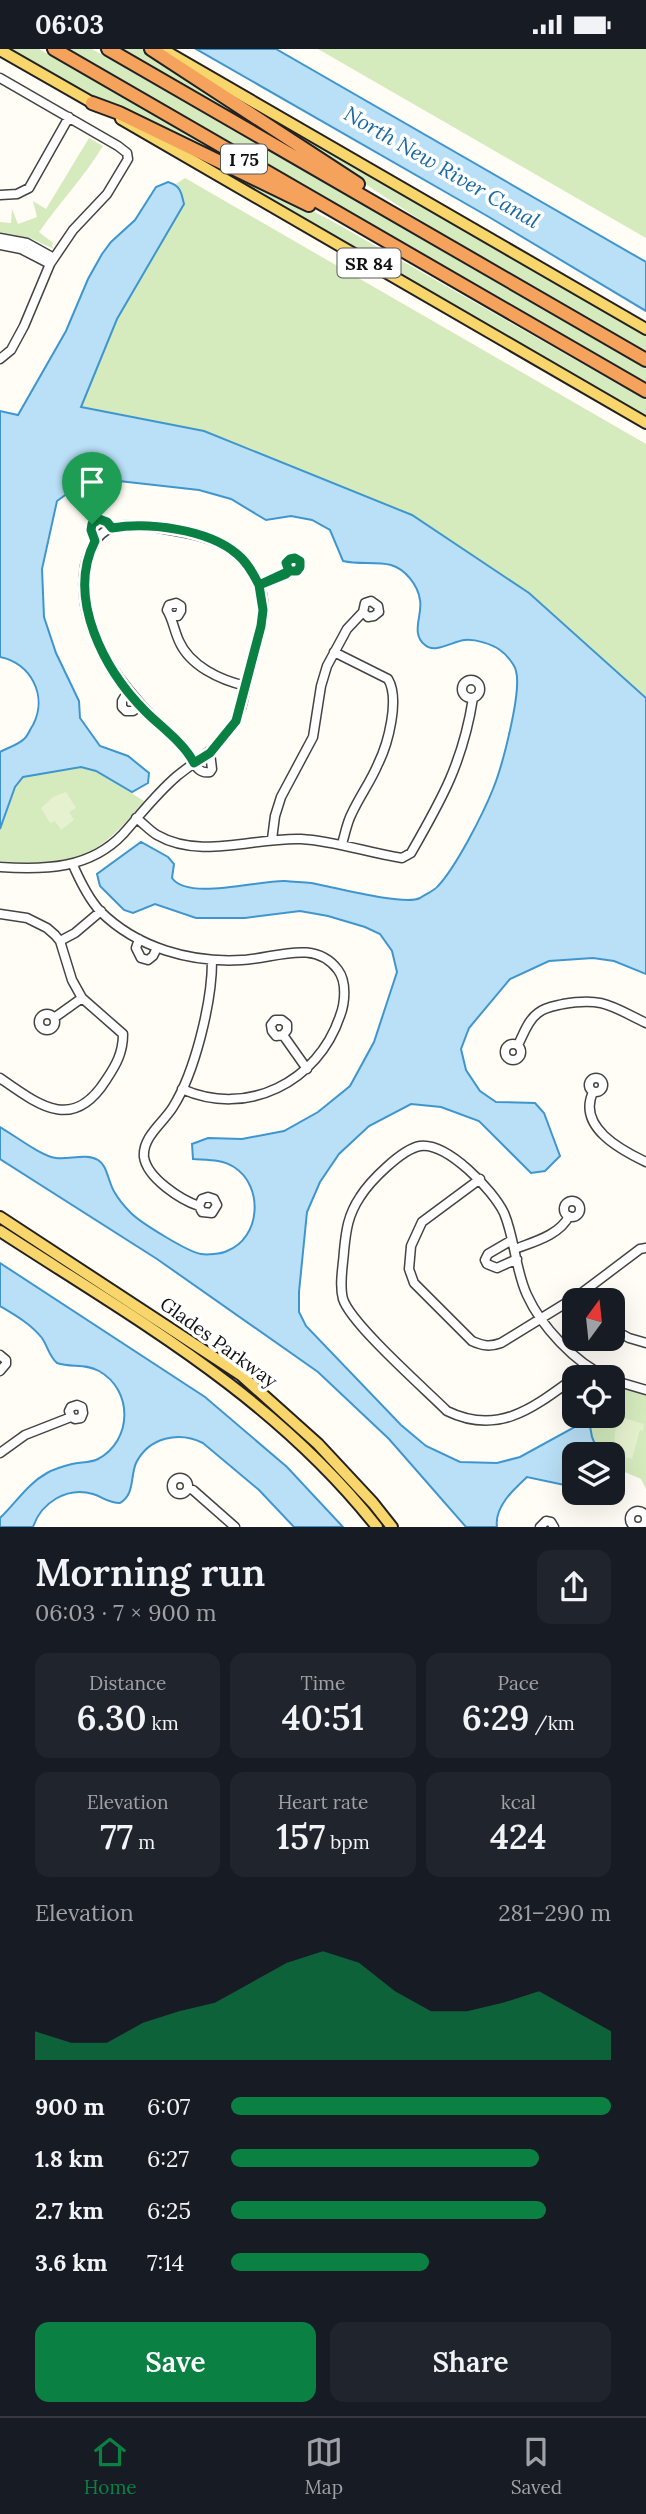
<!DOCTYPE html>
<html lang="en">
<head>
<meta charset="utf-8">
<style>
  :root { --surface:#171b24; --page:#20242c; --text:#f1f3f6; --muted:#9ea1a6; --line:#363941; --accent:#0b8043 }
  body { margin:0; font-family:Lora,serif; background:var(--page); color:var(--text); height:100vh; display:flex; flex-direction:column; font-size:26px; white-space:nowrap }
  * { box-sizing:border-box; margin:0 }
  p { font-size:23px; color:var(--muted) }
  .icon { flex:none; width:38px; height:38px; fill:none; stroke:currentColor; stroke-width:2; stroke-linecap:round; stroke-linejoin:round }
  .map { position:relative; height:1478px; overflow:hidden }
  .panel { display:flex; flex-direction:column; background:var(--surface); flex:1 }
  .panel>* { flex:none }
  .needle { width:46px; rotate:15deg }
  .tools { position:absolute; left:562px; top:1239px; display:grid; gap:14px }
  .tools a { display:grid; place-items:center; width:63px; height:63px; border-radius:14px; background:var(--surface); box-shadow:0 7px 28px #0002; font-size:35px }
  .pin { position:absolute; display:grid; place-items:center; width:60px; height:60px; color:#fff; margin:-72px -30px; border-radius:50% 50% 50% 0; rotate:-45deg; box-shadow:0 0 7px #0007 }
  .pin .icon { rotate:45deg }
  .round { display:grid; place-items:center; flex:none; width:74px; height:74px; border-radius:14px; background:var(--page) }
  .overview { display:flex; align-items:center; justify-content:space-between; height:119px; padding:0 35px }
  h1 { font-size:38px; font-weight:600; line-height:52px }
  .stats { display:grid; grid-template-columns:repeat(3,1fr); gap:10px; height:119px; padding:7px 35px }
  .stats div { display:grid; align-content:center; border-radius:14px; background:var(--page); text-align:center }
  .stats b { font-size:35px; font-weight:600 }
  .stats small { font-size:19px; font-weight:400 }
  .stats p { font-size:19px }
  .chart { height:196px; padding:14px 35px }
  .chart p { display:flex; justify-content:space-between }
  .chart svg { width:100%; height:126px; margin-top:7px; fill:var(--accent); opacity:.7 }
  .button { display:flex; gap:14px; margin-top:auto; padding:14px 35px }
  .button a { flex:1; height:80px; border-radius:14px; background:var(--accent); color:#fff; font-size:28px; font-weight:600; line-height:80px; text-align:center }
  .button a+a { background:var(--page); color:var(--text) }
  ul { padding:0 35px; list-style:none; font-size:23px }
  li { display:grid; grid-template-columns:112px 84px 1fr; align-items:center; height:52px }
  li i { height:18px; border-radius:9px; background:var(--accent) }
  .status { display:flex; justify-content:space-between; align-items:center; height:49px; padding:0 35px; background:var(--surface); direction:ltr }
  .status svg { height:19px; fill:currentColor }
  .dock { display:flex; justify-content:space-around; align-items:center; height:98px; border-top:2px solid var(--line); background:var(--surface); font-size:19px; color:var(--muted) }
  .dock a { display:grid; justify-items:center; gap:4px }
  .dock .active { color:var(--accent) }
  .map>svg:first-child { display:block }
</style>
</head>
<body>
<div class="status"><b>06:03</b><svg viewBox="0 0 49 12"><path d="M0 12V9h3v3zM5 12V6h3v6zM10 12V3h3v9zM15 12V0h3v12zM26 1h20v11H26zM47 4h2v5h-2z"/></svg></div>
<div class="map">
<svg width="646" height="1478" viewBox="0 0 646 1478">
  <rect width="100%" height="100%" fill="#fffdf5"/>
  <path fill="#d5ebbd" d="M 6,0 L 39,0 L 250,122 L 98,50 Z
    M 69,0 L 92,0 L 646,320 L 646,333 Z
    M 122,0 L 146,0 L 301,103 Z
    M 318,0 L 646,0 L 646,189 Z
    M 182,15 L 646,283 L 646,302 L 434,180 Z
    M 152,83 L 330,171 L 646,351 L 646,369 Z
    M 89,89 L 103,97 C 84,128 61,152 39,183 L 53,194 L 52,197 L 54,200 L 30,189 L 0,183 L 0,173 L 11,174 L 12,160 L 18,175 L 37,168 L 33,152 L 46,160 Z
    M 185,129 L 646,395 L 646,649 L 529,544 L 81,358 L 117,270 L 184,155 L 181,140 L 176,135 Z
    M 81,718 L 96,722 L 144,752 C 97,810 74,818 0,812 L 0,780 L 15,738 L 23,728 Z
    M 621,1335 L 646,1341 L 646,1440 L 641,1430 L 613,1418 L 612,1405 L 599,1405 L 592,1388 L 590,1377 L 580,1375 L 588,1367 L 612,1367 L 613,1343 Z"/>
  <path fill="#e6f2cf" d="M 66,743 L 76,759 L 69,763 L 74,771 L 61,781 L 55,772 L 50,774 L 41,759 L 53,748 Z
    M 621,1368 L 644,1375 L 643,1382 L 640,1381 L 632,1410 L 609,1404 L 609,1398 L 614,1399 L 615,1382 Z"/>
  <path fill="#b9e0f7" stroke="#3f96cf" stroke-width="2" d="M 196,0 L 276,0 L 646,213 L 646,262 L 489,168 Z
    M 168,133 C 181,137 181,143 184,155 L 117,270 L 81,358 L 204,382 L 412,466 L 529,544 L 646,649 L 646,925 L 614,912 L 593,909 L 549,912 L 510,930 L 469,979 L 461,1000 L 466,1021 L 480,1042 L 496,1053 L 535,1054 L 544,1064 L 560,1107 L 545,1122 L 531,1124 L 479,1072 L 441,1058 L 411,1055 L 369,1077 L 339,1105 L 320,1133 L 307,1163 L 299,1243 L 299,1263 L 306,1277 L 401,1376 L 426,1397 L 460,1413 L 497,1414 L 520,1408 L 580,1375 L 590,1377 L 592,1388 L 599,1405 L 574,1405 L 574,1438 L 527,1428 C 514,1440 494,1458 497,1478 L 466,1478 L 389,1390 L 318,1323 L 157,1210 L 0,1110 L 0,1078 C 14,1086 41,1107 56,1109 C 69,1111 86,1104 98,1111 C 108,1117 108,1134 115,1144 C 119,1151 126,1159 131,1164 C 141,1174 188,1203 201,1205 C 207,1206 221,1205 227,1202 C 261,1189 264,1137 234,1118 C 222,1110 207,1111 193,1110 L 192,1095 L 208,1089 L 242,1090 L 284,1082 L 318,1063 L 350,1037 L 374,993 L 397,923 L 392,902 L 380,885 L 365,878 L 328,867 L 300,862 L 245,869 L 196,869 L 155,855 L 133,864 L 124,861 L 100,837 L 97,825 L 141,793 L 168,808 L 174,815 L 172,829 C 188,852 259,831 285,832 C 294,833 302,833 311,834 C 333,838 404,857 420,849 C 426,845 434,842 438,837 C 456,818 483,765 493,740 C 502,718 522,643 516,622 C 515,616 506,605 500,601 C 492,595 475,590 465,591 C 453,592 435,605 425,596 C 410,584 423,566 420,551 C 418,536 405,520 391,516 C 376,512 359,516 343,512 L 330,481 L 312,471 L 291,467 L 266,471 L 231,450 L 199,441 L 101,430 L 82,434 L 57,452 L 42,520 L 44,568 L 56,604 L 79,652 L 80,669 L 100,697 L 128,707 L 149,724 L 148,734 L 132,743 L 96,722 L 81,718 L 23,728 L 15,738 L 0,780 L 0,703 C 7,699 18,696 24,690 C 28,687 30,680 33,676 C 48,647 31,614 0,608 L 0,362 L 18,366 L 66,282 L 88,230 L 102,205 L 111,193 L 135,171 L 156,138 Z
    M 0,1214 L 205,1348 L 287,1418 L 343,1478 L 294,1478 L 259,1441 L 203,1394 C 179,1382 149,1388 136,1414 C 130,1428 135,1445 120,1454 C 108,1454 103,1448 93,1445 C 67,1437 41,1454 33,1478 L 0,1478 L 0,1469 C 16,1454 27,1435 47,1424 C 54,1420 64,1417 72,1415 C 81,1413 90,1414 98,1410 C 133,1391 133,1341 99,1322 C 85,1314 71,1319 57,1314 C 49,1307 48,1298 42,1289 C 31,1275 15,1266 0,1257 Z"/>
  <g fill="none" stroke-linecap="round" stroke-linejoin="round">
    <defs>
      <path id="minor" d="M 0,29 L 118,97 L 127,104 L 128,110 L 107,145 L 73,181 L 50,215 L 24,277 L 11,301 L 0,310
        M 0,146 L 17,145 L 29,139 L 69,68
        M 0,189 L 27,194 L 54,209
        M 0,196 L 21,200 L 50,215
        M 95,492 L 91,481 L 94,472 L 103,471 L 112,479
        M 259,536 L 289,522 L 297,522 L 301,518 L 298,510 L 292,509 L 288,512 L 286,517 L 289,522
        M 173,567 L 178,567 L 181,562 L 181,557 L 176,554 L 169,556 L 167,561 C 173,571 174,581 179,592 C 190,617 220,631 246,637
        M 334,603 L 388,630 C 400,650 388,695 378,715 C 371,732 360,747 352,764 C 347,773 345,785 342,795
        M462 640a9 9 0 1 1 18 0a9 9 0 1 1-18 0Z
        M 128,642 L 122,652 L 122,658 L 126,662 L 133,662 L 140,657
        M 136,769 C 143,774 150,782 157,786 C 200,811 255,788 301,790 C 336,792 368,804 402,809 L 411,804 C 442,750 463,713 473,649
        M 272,790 L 275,767 L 281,748 L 313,688 L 321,637 L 327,617 L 347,580 L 363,563 L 365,554 L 371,552 L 378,557 L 379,563 L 374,567 L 368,568 L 363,563
        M 73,816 C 80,832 88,849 100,862 C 137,899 191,914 242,911 C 274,910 314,889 338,921 C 347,933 345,954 340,967 C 318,1033 247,1069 182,1040
        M 0,818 C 45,821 90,820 123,785 C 141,765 156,745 177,727 C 202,707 230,692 241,659 C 246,643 247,625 252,608 C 259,585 269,559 259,535 C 242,494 203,486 164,480 C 147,477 127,473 111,479 C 96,485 88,502 85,517 C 72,590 138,655 185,700 C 193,710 196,726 210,723 L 212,720 L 210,704
        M 0,865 L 27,869 L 47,879 L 55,886 L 60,892 L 72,931 L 82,949 L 123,985 C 123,1004 116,1016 106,1031 C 73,1083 40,1057 0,1029
        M 139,890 L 136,899 L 141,909 L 148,911 L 153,907 L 157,899
        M 60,892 L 75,884 L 101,862
        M39 973a8 8 0 1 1 16 0a8 8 0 1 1-16 0Z
        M 54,969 L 82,949
        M 283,986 L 287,981 L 287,975 L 282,971 L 275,971 L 271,976 L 272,982 L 276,987 L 283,986 L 307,1020
        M505 1003a8 8 0 1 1 16 0a8 8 0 1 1-16 0Z
        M 518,996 C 523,986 528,971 538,964 C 545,958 555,957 563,955 C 603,948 611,957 646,974
        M589 1036a7 7 0 1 1 14 0a7 7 0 1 1-14 0Z
        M 593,1043 C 577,1078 621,1101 646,1113
        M 480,1130 L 422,1173 L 411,1197 L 409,1220 L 414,1234 L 472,1292 C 483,1297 490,1298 501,1294 L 579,1246 L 640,1200 L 646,1199
        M564 1160a8 8 0 1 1 16 0a8 8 0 1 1-16 0Z
        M 199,1157 L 202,1150 L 208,1148 L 214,1150 L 217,1156 L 212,1164 L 202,1163 L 199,1157 C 181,1151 147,1129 144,1108 C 142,1088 164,1073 173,1058 C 195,1023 212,953 212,912
        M 512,1191 L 488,1205 L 485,1211 L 487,1215 L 497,1219 L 517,1210
        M 515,1200 C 533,1193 560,1186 569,1167
        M 612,1280 L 629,1289 L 646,1294
        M 0,1306 L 6,1311 L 6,1315 L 0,1322
        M 574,1329 C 533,1359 498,1387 447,1362 C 425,1340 351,1275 343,1250 C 339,1235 343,1218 344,1202 C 346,1181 348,1166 360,1148 C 370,1132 402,1100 420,1097 C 447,1093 493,1141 504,1164 C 515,1190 515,1220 527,1246 C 541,1277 575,1314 607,1328
        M 612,1331 L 646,1341
        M 0,1404 L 25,1386 L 71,1368 L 75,1370 L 81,1369 L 83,1364 L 82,1358 L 77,1356 L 71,1358 L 69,1362 L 71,1368
        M172 1437a8 8 0 1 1 16 0a8 8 0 1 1-16 0Z
        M 188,1439 L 193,1441 L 235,1478
        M630 1470a8 8 0 1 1 16 0a8 8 0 1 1-16 0Z
        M 540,1478 L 546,1472 L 551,1473 L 554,1478"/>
      <path id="major" d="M 162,0 L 646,280
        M 0,1 L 98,57
        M 121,70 L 646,374
        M 0,1168 L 241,1326 L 318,1395 L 373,1454 L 392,1478
        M 0,1182 C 137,1271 274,1347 377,1478"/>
      <path id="highway" d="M 54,0 L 646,342
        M 108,0 L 646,311
        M 151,0 L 358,135
        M 92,54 L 119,64 L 309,156"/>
    </defs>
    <use href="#minor" stroke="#444" stroke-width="11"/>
    <use href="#major" stroke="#222" stroke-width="14"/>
    <use href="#highway" stroke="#222" stroke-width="16"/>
    <use href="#minor" stroke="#fff" stroke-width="8"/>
    <use href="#major" stroke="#f9d66b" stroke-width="10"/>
    <use href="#highway" stroke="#f5a25d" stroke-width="12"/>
  </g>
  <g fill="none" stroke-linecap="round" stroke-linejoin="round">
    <defs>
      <path id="route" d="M 92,475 L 91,481 L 95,492 C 66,549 104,621 146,663 C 161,678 184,694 194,714 L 210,704 L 236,672 L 261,577 L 263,561 L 259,536 L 286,525 L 289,522 L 286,514 L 290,510 L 295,509 L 300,512 L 300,518 L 297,522 L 289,522 L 259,536 C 253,524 247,513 237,505 C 208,480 148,473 112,479 L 107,473 L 99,470 L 92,475"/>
    </defs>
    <use href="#route" stroke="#fff" stroke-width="14"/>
    <use href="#route" stroke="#0b8043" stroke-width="9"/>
  </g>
  <g text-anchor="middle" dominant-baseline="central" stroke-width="7" stroke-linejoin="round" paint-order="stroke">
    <g fill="#fff" stroke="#585858" stroke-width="2">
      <rect x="221" y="95.5" width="46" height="29" rx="5"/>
      <rect x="337.5" y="199.5" width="63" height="29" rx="5"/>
    </g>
    <g font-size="18" font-weight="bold" fill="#111">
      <text x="244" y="110">I 75</text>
      <text x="369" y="214">SR 84</text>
    </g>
    <g font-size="19" fill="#111" stroke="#fff">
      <text transform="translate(219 1293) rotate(36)">Glades Parkway</text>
    </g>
    <g font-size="21" font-style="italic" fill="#1768a6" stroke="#fff">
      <text transform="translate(442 118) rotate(30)">North New River Canal</text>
    </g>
  </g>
</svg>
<div class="tools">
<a><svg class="needle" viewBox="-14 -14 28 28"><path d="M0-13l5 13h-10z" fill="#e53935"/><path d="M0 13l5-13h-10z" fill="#9ea1a6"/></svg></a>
<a><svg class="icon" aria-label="locate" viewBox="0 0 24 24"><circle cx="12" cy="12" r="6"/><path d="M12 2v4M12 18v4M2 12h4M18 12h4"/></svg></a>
<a><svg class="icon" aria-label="layers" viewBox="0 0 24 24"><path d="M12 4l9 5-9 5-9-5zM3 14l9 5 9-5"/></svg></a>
</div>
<div class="pin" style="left:92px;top:475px;background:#1e9e55"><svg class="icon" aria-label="arrive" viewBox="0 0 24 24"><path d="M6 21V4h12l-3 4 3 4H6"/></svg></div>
</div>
<section class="panel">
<div class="overview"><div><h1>Morning run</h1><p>06:03 · 7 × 900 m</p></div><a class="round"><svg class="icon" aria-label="share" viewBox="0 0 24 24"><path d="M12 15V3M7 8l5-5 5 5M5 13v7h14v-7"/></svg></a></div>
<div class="stats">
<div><p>Distance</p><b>6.30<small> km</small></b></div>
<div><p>Time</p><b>40:51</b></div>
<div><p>Pace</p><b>6:29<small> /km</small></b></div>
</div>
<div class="stats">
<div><p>Elevation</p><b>77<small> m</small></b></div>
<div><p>Heart rate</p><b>157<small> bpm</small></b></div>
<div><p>kcal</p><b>424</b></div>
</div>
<div class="chart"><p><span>Elevation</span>281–290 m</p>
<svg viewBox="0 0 160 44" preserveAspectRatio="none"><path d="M0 44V34L10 38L20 38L30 31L40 27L50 24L60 17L70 10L80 6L90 10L100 20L110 27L120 27L130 24L140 20L150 27L160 34V44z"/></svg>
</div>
<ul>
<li><b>900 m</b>6:07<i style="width:100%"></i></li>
<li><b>1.8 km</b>6:27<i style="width:81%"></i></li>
<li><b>2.7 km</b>6:25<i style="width:83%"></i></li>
<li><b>3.6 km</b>7:14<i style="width:52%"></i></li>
</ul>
<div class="button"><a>Save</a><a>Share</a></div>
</section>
<nav class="dock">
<a class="active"><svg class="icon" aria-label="home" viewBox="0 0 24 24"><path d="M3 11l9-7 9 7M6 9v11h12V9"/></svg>Home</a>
<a><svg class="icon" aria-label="map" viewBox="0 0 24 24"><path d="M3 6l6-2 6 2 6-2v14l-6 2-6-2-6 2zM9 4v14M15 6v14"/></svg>Map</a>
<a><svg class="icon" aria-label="saved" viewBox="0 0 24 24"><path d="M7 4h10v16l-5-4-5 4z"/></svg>Saved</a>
</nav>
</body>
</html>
